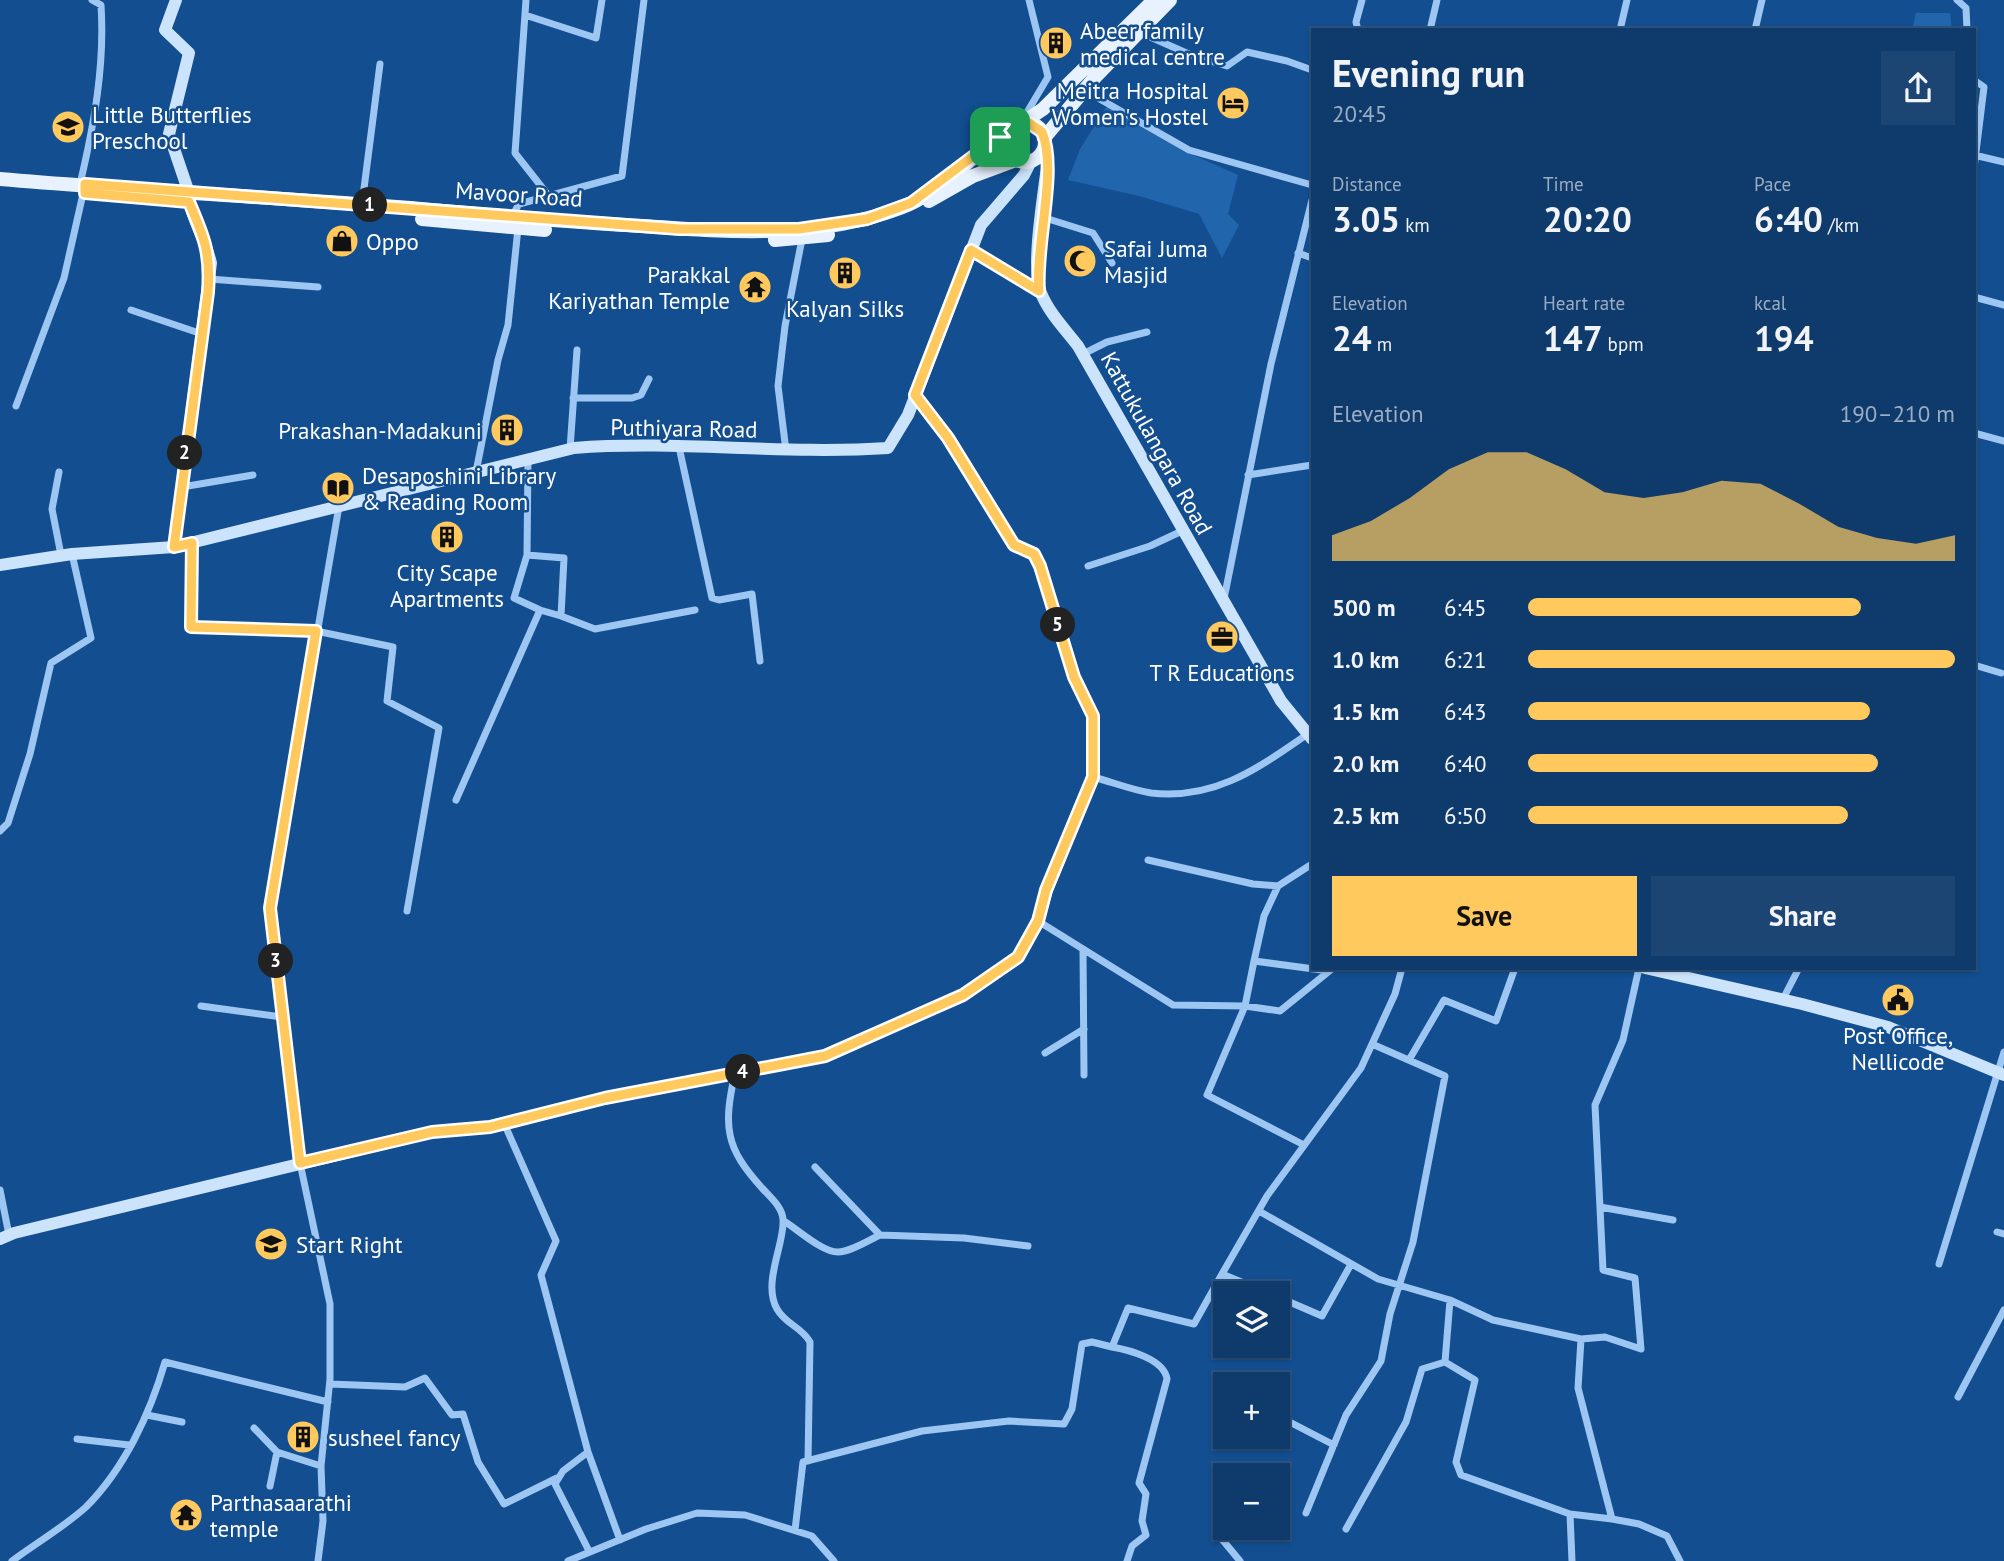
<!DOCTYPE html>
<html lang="en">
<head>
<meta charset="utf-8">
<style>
  :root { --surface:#0e3a6c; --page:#1c4574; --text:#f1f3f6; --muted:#9badc2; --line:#2e547f; --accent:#ffc95e }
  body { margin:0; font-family:"PT Sans",sans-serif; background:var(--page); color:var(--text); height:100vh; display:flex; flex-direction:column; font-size:26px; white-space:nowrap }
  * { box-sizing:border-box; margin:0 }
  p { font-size:23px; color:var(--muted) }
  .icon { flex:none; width:38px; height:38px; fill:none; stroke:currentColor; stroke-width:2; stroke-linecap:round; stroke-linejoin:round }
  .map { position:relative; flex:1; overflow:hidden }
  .side { position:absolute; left:1311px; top:28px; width:665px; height:942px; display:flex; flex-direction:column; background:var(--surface); border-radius:0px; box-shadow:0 2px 5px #0004,0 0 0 2px var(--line) }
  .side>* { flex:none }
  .buttons { position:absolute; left:1213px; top:1281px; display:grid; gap:14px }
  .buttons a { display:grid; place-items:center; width:77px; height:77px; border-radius:0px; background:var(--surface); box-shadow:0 2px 5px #0004,0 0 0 2px var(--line); font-size:35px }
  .pin { position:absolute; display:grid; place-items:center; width:60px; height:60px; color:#fff; margin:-30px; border-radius:14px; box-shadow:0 4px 10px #0006 }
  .km { position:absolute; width:35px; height:35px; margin:-18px; border-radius:50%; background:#222; color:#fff; font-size:19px; line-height:35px; text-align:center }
  .round { display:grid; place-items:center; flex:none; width:74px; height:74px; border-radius:0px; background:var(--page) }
  .summary { display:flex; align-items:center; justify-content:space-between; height:119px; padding:0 21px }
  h1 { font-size:38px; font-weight:800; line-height:52px }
  .metrics { display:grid; grid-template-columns:repeat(3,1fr); gap:10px; height:119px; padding:7px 21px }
  .metrics div { display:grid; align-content:center }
  .metrics b { font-size:35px; font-weight:800 }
  .metrics small { font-size:19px; font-weight:400 }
  .metrics p { font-size:19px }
  .chart { height:196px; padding:14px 21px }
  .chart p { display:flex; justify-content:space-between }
  .chart svg { width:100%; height:126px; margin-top:7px; fill:var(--accent); opacity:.7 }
  .primary-button { display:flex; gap:14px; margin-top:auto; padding:14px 21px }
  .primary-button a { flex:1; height:80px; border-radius:0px; background:var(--accent); color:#111; font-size:28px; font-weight:800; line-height:80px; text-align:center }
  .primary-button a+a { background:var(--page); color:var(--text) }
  ul { padding:0 21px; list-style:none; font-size:23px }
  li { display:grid; grid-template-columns:112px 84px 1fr; align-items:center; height:52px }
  li i { height:18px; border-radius:9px; background:var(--accent) }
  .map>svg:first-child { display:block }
</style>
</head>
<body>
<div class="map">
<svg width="2004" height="1561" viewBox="0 0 2004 1561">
  <rect width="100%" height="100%" fill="#124e90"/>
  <path fill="#2166ad" d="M 1916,13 L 1950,13 L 1952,30 L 1912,30 Z
    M 1108,104 L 1193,155 L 1238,175 L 1228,214 L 1239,225 L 1222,258 L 1199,214 L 1139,196 L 1068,180 L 1080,149 Z"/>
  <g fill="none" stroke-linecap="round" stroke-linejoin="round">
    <path stroke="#9dc7f2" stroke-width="7" d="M 526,0 L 515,153 L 548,195
      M 1957,0 L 1966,8 L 1967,30
      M 525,15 L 596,38 L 602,0
      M 1358,30 L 1356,22 L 1362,0
      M 1430,30 L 1437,0
      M 1620,30 L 1627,0
      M 1755,30 L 1762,0
      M 1139,32 L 1191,55 L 1227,66 L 1247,52 L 1287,61 L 1312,70
      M 1974,80 L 1984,87 L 1974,168
      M 1084,90 L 1189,150 L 1312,185
      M 1023,119 L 1048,77 L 1029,0
      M 1974,155 L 2004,162
      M 80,184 C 94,125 105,65 101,5 L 92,0
      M 362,204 L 380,64
      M 1042,217 L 1093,233 L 1112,263
      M 511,218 L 519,204 L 622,176 L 644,0
      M 1298,253 L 1312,258
      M 209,279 L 318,287
      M 1974,297 L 2004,305
      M 131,310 L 202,334
      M 1083,354 L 1107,342 L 1147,332
      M 573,398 L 632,398 L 641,395 L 649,379
      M 16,406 L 64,278 L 85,185
      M 1974,433 L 2004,441
      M 679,447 L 712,598 L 719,600 L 752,594 L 760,661
      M 570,449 L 577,350
      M 786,451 L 778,386 L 785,326 L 802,239
      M 59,472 L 52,509 L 61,555
      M 476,472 L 498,360 L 508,325 L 518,228
      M 1248,475 L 1312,465
      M 182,487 L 253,475
      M 192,543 L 192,627 L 316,631 L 393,647 L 387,701 L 439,728 L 407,911
      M 527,555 L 564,558 L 561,616 L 540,610
      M 1088,566 L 1150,546 L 1182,531
      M 1224,599 L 1271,364 L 1312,200
      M 561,616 L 595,629 L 695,610
      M 1974,665 L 2001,673
      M 1093,777 C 1112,782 1132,790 1151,793 C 1216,800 1258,768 1309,733
      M 456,800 L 540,610 L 514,598 L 527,555 L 528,460
      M 0,831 L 8,823 L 30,754 L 51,663 L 91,638 L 72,554
      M 1148,860 L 1253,884 L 1278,886 L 1312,864
      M 1038,921 L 1173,1005 L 1245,1006 L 1280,1011 L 1333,968
      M 1083,949 L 1084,1075
      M 1254,961 L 1264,916 L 1278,886
      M 1639,968 L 1623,1040 L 1595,1105 L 1603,1270 L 1635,1278 L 1641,1349 L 1605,1337 L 1581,1339 L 1578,1388 L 1612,1519 L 1639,1524 L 1667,1536 L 1680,1561
      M 1783,999 L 1799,968
      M 201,1006 L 282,1017
      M 1045,1053 L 1084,1029
      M 1409,1060 L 1444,1000 L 1496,1021 L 1515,968
      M 735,1073 C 723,1127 725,1148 763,1189 C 771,1198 783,1208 783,1220 C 785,1243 762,1283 777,1309 C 786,1325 801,1326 810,1342 L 808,1461
      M 504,1123 L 556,1241 L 541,1275 L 588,1452 L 620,1540
      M 1304,1145 L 1207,1095 L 1245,1006 L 1254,961 L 1329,971
      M 815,1167 L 880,1235 L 964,1238 L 1028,1246
      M 0,1190 L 9,1235
      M 1600,1207 L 1673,1220
      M 1259,1211 L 1378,1279 L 1450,1300 L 1493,1320 L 1581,1339
      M 784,1221 C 797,1229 822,1252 838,1252 C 850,1252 869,1240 880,1235
      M 1997,1232 L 2004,1234
      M 1939,1264 L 2004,1052
      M 1268,1293 L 1222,1274 L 1267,1196 L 1361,1068 L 1395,994 L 1402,968
      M 1278,1297 L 1322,1316 L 1350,1266
      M 1112,1347 C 1129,1350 1164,1359 1167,1379 L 1139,1483 L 1146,1494 L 1142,1521 L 1146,1535 L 1132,1546 L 1127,1561
      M 1445,1362 L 1475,1380 L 1456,1462 L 1461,1475 L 1570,1514 L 1612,1519
      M 330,1384 L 405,1387 L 425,1378 L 452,1415 L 463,1414 L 478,1462 L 504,1504 L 557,1478
      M 1958,1397 L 2004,1310
      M 147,1415 L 182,1422
      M 1278,1416 L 1334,1445
      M 254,1428 L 277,1452 L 321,1466
      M 77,1439 L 129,1445
      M 588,1452 L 563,1471 L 555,1484 L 589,1551
      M 270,1486 L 277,1452
      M 1306,1513 L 1346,1415 L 1381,1361 L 1390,1314 L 1413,1242 L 1445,1076 L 1372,1044
      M 1570,1514 L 1572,1561
      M 1346,1529 L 1406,1422 L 1422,1369 L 1445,1362 L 1450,1300
      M 795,1530 L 803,1462 L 922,1431 L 1009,1421 L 1064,1424 L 1072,1409 L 1082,1344 L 1092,1342 L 1112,1347 L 1128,1308 L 1194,1324 L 1222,1274
      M 1216,1532 L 1240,1561
      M 12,1561 C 36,1543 64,1527 86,1507 C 124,1469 150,1414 165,1362 L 328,1402
      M 318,1561 L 323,1521 L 321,1466 L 330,1379 L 330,1304 L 300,1163 L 270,908 L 339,506
      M 568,1561 L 646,1529 L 697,1513 L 745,1515 L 812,1536 L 834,1561"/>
    <path stroke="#cce3fc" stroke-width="12" d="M 1044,148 L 1048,158 C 1045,188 1030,268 1041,293 C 1049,313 1065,329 1078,346 L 1281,701 L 1312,739
      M 971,250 L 1039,291
      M 174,547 L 211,263 C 206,240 188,213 189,193 L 169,134 L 189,53 L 165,30 L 176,0
      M 0,565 L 72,554 L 174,547 L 574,448 C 678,440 782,455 888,448 L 908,415 L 981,225 L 1024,175 L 1031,161
      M 1645,968 L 1802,1004 L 1888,1027 L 2004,1075
      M 0,1239 L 14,1233 L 432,1132 L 490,1127 L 605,1098 L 825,1056 L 963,995 L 1018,958 L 1038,921 L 1047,890 L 1093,777 L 1093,716 L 1074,677 L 1040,566 L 1034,553 L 1014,545 L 948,437 L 915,395"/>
    <path stroke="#e8f2ff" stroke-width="14" d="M1005 142a20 20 0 1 1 40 0a20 20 0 1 1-40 0Z
      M 1022,123 L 1043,109 L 1154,0
      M 1044,138 L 1096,76 L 1170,0
      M 0,179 C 137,191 274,197 411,208 C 489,215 566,222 643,226 C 728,232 819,239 900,208 C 941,193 971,154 1008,132
      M 929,201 L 973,176 L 1016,160
      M 422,219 L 545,230
      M 775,240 L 828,235"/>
  </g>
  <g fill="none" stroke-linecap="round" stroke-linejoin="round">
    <defs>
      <path id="route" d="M 1029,123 L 1042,132 C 1058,171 1035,244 1039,291 L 971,250 L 915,395 L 948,438 L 1014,545 L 1034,554 L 1040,566 L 1074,677 L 1093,716 L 1093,777 L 1046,890 L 1038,921 L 1018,957 L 963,995 L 825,1056 L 605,1098 L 490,1127 L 432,1132 L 300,1163 L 270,908 L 316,631 L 191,627 L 192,543 L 174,547 L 208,292 C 211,253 204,237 189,202 L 85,193 L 85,184 L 680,229 L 799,229 L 867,219 L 911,203 L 1012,127 Z"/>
    </defs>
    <use href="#route" stroke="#fff" stroke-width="14"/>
    <use href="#route" stroke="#ffc95e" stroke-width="9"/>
  </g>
  <defs>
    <symbol id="building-disc" viewBox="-11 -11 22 22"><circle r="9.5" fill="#ffc95e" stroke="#124e90"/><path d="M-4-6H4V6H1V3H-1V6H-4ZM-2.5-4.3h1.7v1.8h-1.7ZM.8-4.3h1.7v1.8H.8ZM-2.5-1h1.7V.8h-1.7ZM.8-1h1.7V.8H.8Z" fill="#111"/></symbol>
    <symbol id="hotel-disc" viewBox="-11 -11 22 22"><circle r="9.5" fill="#ffc95e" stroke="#124e90"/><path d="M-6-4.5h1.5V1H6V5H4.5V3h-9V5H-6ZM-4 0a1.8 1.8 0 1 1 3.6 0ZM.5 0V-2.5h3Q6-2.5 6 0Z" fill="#111"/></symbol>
    <symbol id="school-disc" viewBox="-11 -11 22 22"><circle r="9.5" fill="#ffc95e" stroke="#124e90"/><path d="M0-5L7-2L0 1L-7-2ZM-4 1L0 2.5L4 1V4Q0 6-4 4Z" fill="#111"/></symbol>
    <symbol id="shop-disc" viewBox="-11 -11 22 22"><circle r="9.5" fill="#ffc95e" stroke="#124e90"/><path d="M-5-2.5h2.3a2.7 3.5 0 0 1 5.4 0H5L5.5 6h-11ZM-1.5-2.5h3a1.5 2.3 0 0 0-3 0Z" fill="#111"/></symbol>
    <symbol id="mosque-disc" viewBox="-11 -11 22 22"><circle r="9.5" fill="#ffc95e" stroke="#124e90"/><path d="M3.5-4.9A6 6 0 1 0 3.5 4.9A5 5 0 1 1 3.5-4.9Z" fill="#111"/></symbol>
    <symbol id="temple-disc" viewBox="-11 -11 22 22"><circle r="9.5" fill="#ffc95e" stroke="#124e90"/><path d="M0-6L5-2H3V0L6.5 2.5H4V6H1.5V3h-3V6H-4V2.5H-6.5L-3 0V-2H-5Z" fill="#111"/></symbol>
    <symbol id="library-disc" viewBox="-11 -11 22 22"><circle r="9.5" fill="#ffc95e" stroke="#124e90"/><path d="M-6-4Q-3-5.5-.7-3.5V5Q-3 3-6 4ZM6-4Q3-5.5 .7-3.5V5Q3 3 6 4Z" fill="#111"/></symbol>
    <symbol id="office-disc" viewBox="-11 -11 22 22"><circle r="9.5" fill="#ffc95e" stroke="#124e90"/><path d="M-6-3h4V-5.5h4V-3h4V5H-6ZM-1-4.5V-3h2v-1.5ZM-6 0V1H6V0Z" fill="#111"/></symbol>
    <symbol id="civic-disc" viewBox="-11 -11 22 22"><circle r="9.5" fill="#ffc95e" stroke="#124e90"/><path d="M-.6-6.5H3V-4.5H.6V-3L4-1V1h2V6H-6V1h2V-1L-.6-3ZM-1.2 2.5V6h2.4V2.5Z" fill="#111"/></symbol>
  </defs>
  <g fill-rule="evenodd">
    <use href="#building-disc" x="1037" y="24" width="38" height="38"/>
    <use href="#hotel-disc" x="1214" y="84" width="38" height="38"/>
    <use href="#school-disc" x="49" y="108" width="38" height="38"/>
    <use href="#shop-disc" x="323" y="222" width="38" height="38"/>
    <use href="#mosque-disc" x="1061" y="242" width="38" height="38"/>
    <use href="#building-disc" x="826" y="254" width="38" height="38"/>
    <use href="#temple-disc" x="736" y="268" width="38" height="38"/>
    <use href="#building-disc" x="488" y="411" width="38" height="38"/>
    <use href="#library-disc" x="319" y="469" width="38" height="38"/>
    <use href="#building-disc" x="428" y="518" width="38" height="38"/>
    <use href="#office-disc" x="1203" y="618" width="38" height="38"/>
    <use href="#civic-disc" x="1879" y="981" width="38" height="38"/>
    <use href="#school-disc" x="252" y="1225" width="38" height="38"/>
    <use href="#building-disc" x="284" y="1418" width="38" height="38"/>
    <use href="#temple-disc" x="167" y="1496" width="38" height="38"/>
  </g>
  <g text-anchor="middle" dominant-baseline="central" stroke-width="5" stroke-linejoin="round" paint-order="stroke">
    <g font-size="23" fill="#fff" stroke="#124e90" text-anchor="start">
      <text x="1080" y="30">Abeer family<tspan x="1080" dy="26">medical centre</tspan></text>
      <text x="1208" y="90" text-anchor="end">Meitra Hospital<tspan x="1208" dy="26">Women's Hostel</tspan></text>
      <text x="92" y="114">Little Butterflies<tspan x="92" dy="26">Preschool</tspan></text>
      <text x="366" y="241">Oppo</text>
      <text x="1104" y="248">Safai Juma<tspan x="1104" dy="26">Masjid</tspan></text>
      <text x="730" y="274" text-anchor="end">Parakkal<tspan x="730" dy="26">Kariyathan Temple</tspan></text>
      <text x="845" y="308" text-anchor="middle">Kalyan Silks</text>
      <text x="482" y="430" text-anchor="end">Prakashan-Madakuni</text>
      <text x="362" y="475">Desaposhini Library<tspan x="362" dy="26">&amp; Reading Room</tspan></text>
      <text x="447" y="572" text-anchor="middle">City Scape<tspan x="447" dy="26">Apartments</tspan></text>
      <text x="1222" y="672" text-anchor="middle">T R Educations</text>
      <text x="1898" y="1035" text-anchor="middle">Post Office,<tspan x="1898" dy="26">Nellicode</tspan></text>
      <text x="296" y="1244">Start Right</text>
      <text x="328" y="1437">susheel fancy</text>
      <text x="210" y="1502">Parthasaarathi<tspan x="210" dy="26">temple</tspan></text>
    </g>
    <g font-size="23" fill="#fff" stroke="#124e90">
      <text transform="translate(519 194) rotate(4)">Mavoor Road</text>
      <text transform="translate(684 428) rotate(1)">Puthiyara Road</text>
      <text transform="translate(1157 443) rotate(61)">Kattukulangara Road</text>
    </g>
  </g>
</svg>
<div class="buttons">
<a><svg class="icon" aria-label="layers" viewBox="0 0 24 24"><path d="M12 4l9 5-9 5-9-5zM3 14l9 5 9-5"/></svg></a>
<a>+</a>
<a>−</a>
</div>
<div class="pin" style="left:1000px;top:137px;background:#1e9e55"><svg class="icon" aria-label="arrive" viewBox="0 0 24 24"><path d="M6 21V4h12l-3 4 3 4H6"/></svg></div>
<b class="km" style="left:370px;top:205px">1</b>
<b class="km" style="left:185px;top:453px">2</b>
<b class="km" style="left:276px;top:961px">3</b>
<b class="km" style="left:743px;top:1072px">4</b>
<b class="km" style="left:1058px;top:625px">5</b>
<section class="side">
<div class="summary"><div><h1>Evening run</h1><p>20:45</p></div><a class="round"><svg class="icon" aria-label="share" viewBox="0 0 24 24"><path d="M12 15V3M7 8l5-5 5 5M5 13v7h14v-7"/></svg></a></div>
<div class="metrics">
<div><p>Distance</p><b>3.05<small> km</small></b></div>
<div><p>Time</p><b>20:20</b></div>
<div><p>Pace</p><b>6:40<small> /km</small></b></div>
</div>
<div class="metrics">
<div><p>Elevation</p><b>24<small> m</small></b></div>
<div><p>Heart rate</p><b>147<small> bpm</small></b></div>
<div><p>kcal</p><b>194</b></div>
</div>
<div class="chart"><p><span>Elevation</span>190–210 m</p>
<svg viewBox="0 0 160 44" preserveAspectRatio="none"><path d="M0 44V35L10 30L20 22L30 12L40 6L50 6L60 12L70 20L80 22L90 20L100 16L110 17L120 24L130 32L140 36L150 38L160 35V44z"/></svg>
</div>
<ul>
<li><b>500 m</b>6:45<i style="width:78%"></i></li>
<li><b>1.0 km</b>6:21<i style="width:100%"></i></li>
<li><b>1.5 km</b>6:43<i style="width:80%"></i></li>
<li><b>2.0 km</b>6:40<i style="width:82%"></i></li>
<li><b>2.5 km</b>6:50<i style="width:75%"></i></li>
</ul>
<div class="primary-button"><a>Save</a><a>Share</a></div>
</section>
</div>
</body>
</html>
